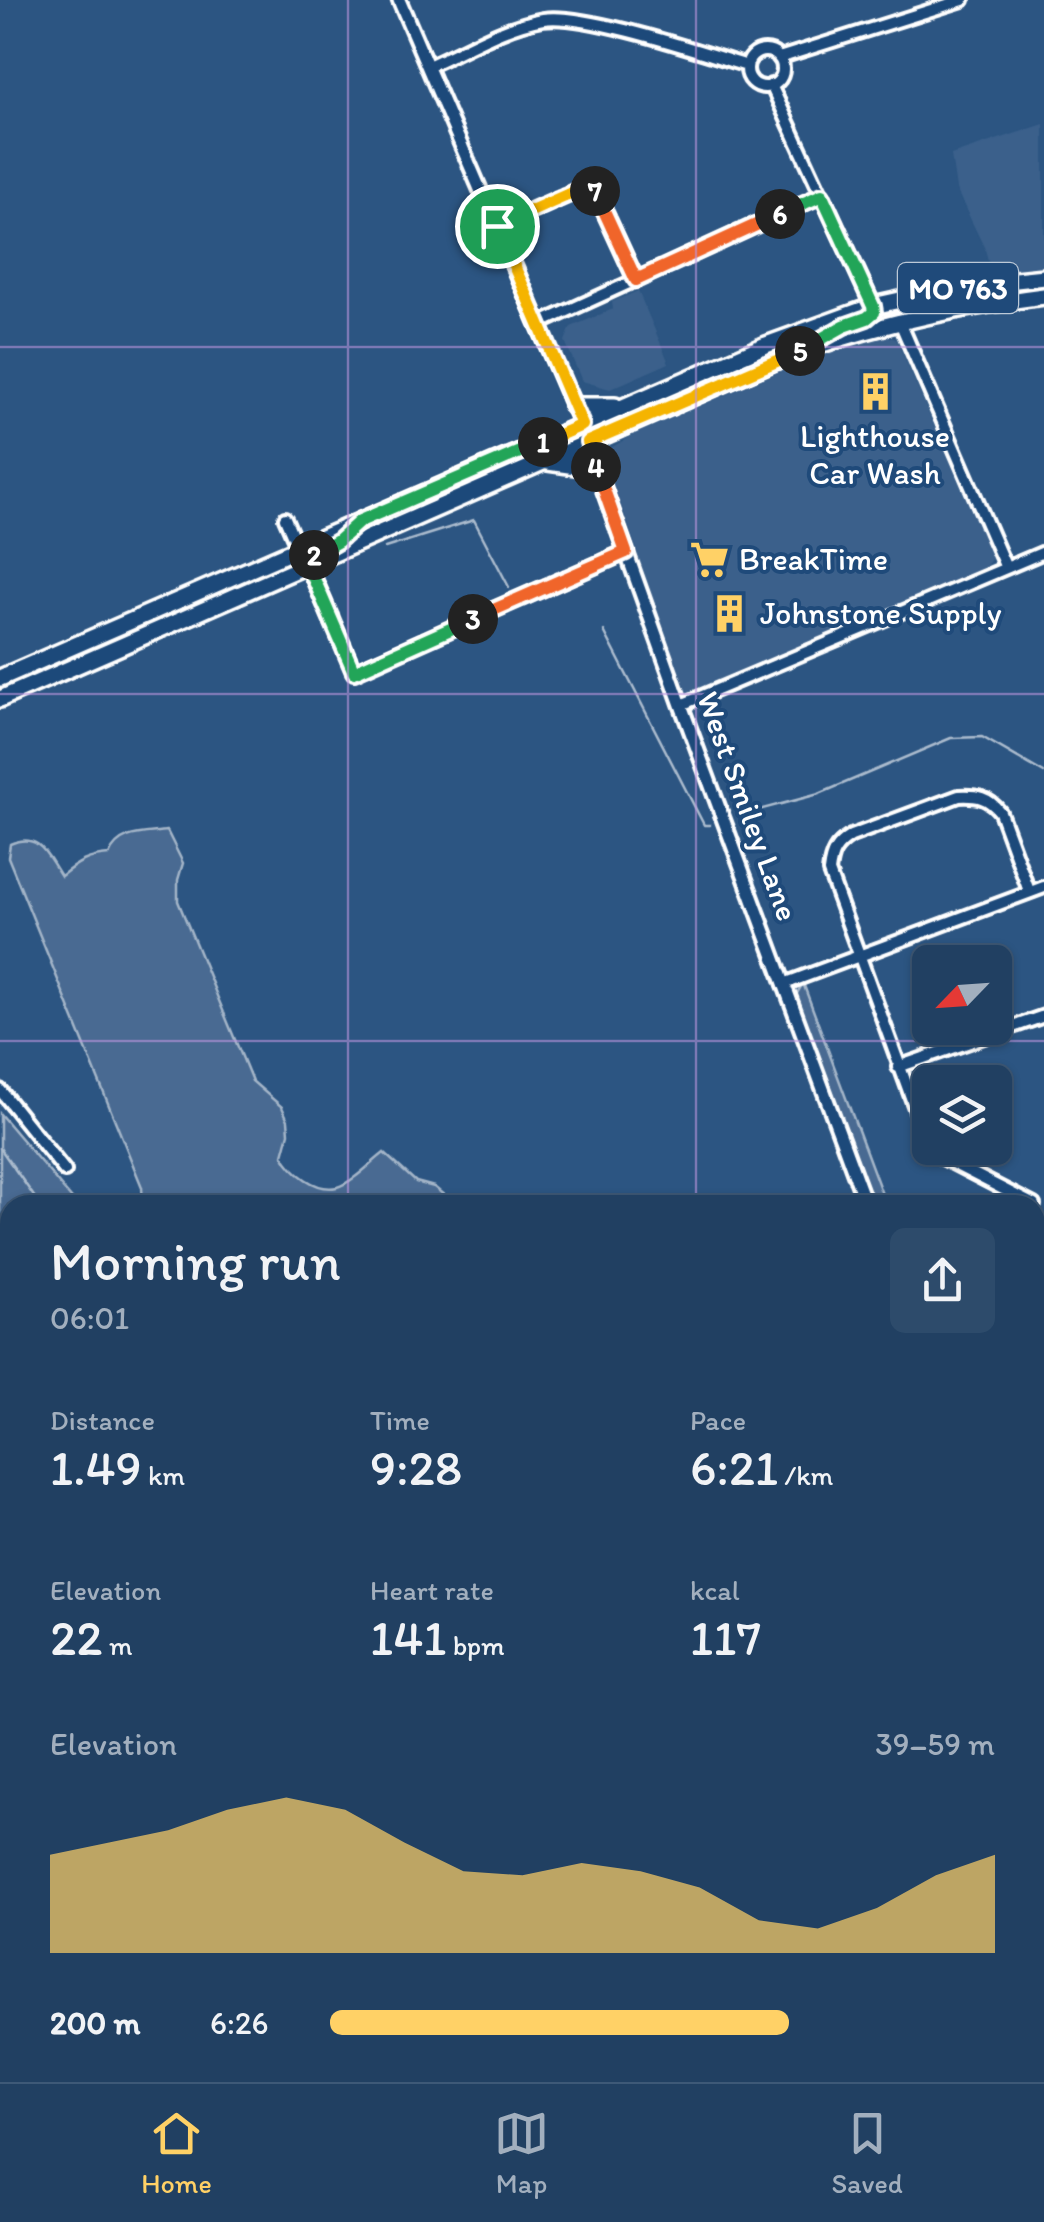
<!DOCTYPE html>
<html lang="en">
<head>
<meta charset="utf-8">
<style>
  :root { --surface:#214062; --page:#2d4b6b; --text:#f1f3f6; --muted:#a2afbe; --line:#3e5977; --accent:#ffd166 }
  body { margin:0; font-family:Itim,sans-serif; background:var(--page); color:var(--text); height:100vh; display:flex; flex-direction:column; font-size:38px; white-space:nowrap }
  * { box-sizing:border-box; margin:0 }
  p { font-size:32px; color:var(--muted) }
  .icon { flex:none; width:55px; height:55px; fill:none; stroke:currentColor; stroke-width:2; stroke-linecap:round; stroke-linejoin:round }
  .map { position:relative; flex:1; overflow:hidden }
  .side { position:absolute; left:0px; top:1195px; width:1045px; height:888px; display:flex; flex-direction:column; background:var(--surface); border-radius:30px 30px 0 0; box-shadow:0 2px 8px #0004,0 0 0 2px var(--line) }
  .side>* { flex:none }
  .needle { width:65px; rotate:245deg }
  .fabs { position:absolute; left:912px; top:945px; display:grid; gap:20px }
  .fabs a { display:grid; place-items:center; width:100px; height:100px; border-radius:15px; background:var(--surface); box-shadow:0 2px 8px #0004,0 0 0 2px var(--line); font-size:50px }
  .pin { position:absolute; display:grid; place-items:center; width:85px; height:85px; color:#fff; margin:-42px; border:5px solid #fff; border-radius:50%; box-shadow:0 2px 10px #0007 }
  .km { position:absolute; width:50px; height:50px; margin:-25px; border-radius:50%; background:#222; color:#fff; font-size:28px; line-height:50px; text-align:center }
  .round { display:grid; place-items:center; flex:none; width:105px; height:105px; border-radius:15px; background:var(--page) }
  .headline { display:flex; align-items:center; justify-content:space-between; height:170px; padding:0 50px }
  h1 { font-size:55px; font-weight:600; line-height:75px }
  .figures { display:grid; grid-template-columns:repeat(3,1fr); gap:15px; height:170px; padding:10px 50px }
  .figures div { display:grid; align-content:center }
  .figures b { font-size:50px; font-weight:600 }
  .figures small { font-size:28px; font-weight:400 }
  .figures p { font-size:28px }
  .chart { height:280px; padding:20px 50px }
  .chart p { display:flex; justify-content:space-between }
  .chart svg { width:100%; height:180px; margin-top:10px; fill:var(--accent); opacity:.7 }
  ul { padding:0 50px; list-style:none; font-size:32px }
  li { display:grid; grid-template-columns:160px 120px 1fr; align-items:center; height:75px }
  li i { height:25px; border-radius:12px; background:var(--accent) }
  .dock { display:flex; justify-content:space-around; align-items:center; height:140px; border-top:2px solid var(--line); background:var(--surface); font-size:28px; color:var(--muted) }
  .dock a { display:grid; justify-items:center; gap:5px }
  .dock .selected { color:var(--accent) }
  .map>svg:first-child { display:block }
</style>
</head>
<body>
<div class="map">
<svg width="1044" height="2082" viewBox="0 0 1044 2082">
  <rect width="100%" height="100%" fill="#2c5582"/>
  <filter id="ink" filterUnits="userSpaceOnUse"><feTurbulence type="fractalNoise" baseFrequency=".01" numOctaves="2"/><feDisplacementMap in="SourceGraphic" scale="20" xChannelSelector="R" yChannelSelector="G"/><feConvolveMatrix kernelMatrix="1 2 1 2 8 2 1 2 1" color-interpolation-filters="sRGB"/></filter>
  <g filter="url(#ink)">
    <path fill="#3b618b" d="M 1044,124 L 1044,268 L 992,276 L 985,249 L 956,189 L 951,155 Z
      M 638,291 L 669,363 L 610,389 L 582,381 L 565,341 L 571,327 L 613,309 L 612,302 Z
      M 876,333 L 896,339 L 992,558 L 985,567 L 691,696 L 682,687 L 643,582 L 611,480 L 606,458 L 609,449 L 643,429 L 798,362 Z"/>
    <path fill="#486b92" stroke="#a4b5c8" stroke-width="2.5" d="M 167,831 L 183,863 L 178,880 L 178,901 L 252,1081 L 282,1107 L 288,1120 L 289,1133 L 283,1155 C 292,1172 316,1192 337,1187 C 352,1183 371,1163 384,1153 L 416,1182 L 434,1187 L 456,1205 L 143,1205 L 142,1187 L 8,857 L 10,844 C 39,831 47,855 61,876 C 77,863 88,856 109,855 C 119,831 144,834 167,831 Z
      M 803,983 L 886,1205 L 873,1205 L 796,995 Z
      M 0,1114 L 77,1205 L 10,1205 L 10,1760 L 0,1765 Z
      M 1044,1377 L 1044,1522 L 1035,1547 L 1035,1380 Z"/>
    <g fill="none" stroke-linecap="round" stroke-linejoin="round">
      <path stroke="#acbcce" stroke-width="2.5" d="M 385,548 L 474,520 L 509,587
        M 604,631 L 704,825 L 710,825
        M 740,815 L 819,794 L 951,738 L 982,737 L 1044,773
        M 0,1148 L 40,1205
        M 621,2082 L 629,2072"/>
      <defs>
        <path id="minor" d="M747 69a18 18 0 1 1 36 0a18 18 0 1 1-36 0Z
          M 779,58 L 963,0
          M 428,66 C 465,50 503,26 543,19 C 583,12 704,53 747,66
          M 771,85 L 873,306
          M 497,227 L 592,184 L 636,280
          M 899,320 L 1006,568
          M 539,324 L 822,195
          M 285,518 L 298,548
          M 308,565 L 354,671 L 626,552
          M 681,705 L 1044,552
          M 1029,891 L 1000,812 C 988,797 977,795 959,796 L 851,836 C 835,846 831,854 829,872 L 931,1152 L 1034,1205
          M 784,984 L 1044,887
          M 898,1067 L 1044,1016
          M 0,1090 L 65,1171
          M 1035,1641 L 1044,1637
          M 1035,1821 L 1044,1818
          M 1035,2062 L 1043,2082
          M 747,2082 L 755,2072"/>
        <path id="tertiary" d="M 399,0 L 581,425 L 681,705 L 866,1205
          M 1035,1372 L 1044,1368
          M 1035,1650 L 1044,1675
          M 0,1919 L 10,1942
          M 65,2072 L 69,2082"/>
        <path id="primary" d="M 573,406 L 615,406
          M 548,462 L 583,467 L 601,481
          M 0,678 L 766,345 L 873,306 L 968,285 L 1044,277
          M 0,699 L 774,361 C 862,327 950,308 1044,296"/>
      </defs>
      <use href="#minor" stroke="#fff" stroke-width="18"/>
      <use href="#tertiary" stroke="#fff" stroke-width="19"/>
      <use href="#primary" stroke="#fff" stroke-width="22"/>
      <use href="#minor" stroke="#1f4a7a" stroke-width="10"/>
      <use href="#tertiary" stroke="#1f4a7a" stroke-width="11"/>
      <use href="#primary" stroke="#1f4a7a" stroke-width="15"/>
    </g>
  </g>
  <g fill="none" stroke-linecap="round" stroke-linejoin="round" filter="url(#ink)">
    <defs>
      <path id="split-1" d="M 497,226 L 582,425 L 543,442"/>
      <path id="split-2" d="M 314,555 L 338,541 L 360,521 L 543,442"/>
      <path id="split-3" d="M 314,555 L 308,565 L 354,672 L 473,619"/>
      <path id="split-4" d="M 473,619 L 626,552 L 596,467"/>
      <path id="split-5" d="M 596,467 L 588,442 L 800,351"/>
      <path id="split-6" d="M 780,214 L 822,195 L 873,306 L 874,312 L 867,318 L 844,326 L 800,351"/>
      <path id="split-7" d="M 595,191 L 636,280 L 780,214"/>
      <path id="split-8" d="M 497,226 L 592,184 L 595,191"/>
    </defs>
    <use href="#split-1" stroke="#fff" stroke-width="20"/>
    <use href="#split-2" stroke="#fff" stroke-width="20"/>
    <use href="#split-3" stroke="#fff" stroke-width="20"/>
    <use href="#split-4" stroke="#fff" stroke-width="20"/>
    <use href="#split-5" stroke="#fff" stroke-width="20"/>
    <use href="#split-6" stroke="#fff" stroke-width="20"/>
    <use href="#split-7" stroke="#fff" stroke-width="20"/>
    <use href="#split-8" stroke="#fff" stroke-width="20"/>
    <use href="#split-1" stroke="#f5b400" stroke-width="12"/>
    <use href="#split-2" stroke="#22a559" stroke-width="12"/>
    <use href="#split-3" stroke="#22a559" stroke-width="12"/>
    <use href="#split-4" stroke="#f0652b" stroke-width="12"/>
    <use href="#split-5" stroke="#f5b400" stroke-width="12"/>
    <use href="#split-6" stroke="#22a559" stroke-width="12"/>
    <use href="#split-7" stroke="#f0652b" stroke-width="12"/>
    <use href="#split-8" stroke="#f5b400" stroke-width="12"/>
  </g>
  <path fill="none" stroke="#bd96df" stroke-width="2.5" stroke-opacity="0.55" d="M 348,0 L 348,1205M 696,0 L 696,1205M 0,347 L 1044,347M 0,694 L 1044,694M 0,1041 L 1044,1041M 0,1388 L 10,1388M 1035,1388 L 1044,1388M 0,1735 L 10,1735M 1035,1735 L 1044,1735M 348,2072 L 348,2082M 696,2072 L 696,2082"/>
  <defs>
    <symbol id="building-bare" viewBox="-9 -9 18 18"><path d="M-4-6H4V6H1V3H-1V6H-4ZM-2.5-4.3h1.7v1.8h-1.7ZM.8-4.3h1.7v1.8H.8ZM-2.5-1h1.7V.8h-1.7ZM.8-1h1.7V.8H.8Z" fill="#ffd166" stroke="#1f4a7a" stroke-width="2.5" paint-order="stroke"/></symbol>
    <symbol id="supermarket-bare" viewBox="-9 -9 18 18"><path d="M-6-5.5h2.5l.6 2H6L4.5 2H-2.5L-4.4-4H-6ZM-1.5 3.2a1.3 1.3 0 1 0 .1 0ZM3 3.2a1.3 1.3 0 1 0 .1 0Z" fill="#ffd166" stroke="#1f4a7a" stroke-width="2.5" paint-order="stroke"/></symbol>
  </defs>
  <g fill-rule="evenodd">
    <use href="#building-bare" x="848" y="364" width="55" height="55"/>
    <use href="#supermarket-bare" x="682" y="532" width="55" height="55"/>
    <use href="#building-bare" x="702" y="586" width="55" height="55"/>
  </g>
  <g text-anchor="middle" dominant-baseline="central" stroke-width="8" stroke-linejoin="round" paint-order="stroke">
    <rect fill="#1f4a7a" stroke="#bcc9d7" stroke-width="2.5" x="898" y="263" width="120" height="50" rx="8"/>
    <g font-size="30" font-weight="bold" fill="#fff">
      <text x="958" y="288">MO 763</text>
    </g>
    <g font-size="32" fill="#fff" stroke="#1f4a7a" text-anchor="start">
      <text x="875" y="436" text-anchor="middle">Lighthouse<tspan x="875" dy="37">Car Wash</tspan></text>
      <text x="739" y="559">BreakTime</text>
      <text x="760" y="613">Johnstone Supply</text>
    </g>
    <g font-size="32" fill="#fff" stroke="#1f4a7a">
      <text transform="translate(748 806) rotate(70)">West Smiley Lane</text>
    </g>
  </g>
</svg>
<div class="fabs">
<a><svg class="needle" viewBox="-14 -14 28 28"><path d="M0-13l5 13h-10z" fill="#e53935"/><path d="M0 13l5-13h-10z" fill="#a2afbe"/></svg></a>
<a><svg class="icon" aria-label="layers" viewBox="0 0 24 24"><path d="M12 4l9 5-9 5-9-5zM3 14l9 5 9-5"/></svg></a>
</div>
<div class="pin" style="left:497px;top:226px;background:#1e9e55"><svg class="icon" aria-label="arrive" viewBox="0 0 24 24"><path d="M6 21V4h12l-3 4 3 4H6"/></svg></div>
<b class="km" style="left:543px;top:442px">1</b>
<b class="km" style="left:314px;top:555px">2</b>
<b class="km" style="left:473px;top:619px">3</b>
<b class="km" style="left:596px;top:467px">4</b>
<b class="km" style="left:800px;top:351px">5</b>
<b class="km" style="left:780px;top:214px">6</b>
<b class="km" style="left:595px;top:191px">7</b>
<section class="side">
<div class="headline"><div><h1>Morning run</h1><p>06:01</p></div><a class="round"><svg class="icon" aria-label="share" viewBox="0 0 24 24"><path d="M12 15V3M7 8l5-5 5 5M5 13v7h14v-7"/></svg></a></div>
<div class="figures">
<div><p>Distance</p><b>1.49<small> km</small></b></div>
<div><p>Time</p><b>9:28</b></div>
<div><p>Pace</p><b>6:21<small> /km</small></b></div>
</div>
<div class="figures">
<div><p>Elevation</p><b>22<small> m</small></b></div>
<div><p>Heart rate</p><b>141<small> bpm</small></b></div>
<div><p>kcal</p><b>117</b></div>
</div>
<div class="chart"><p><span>Elevation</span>39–59 m</p>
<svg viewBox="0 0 160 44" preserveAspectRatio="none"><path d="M0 44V20L10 17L20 14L30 9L40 6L50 9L60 17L70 24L80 25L90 22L100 24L110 28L120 36L130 38L140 33L150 25L160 20V44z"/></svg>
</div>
<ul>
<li><b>200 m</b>6:26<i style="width:69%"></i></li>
</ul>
</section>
</div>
<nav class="dock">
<a class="selected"><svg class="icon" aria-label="home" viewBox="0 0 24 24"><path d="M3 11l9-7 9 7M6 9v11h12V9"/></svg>Home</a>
<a><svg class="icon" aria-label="map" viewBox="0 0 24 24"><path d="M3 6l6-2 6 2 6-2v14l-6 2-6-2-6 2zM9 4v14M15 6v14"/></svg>Map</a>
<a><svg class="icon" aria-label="saved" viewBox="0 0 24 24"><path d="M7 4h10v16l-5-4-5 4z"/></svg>Saved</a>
</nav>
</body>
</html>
